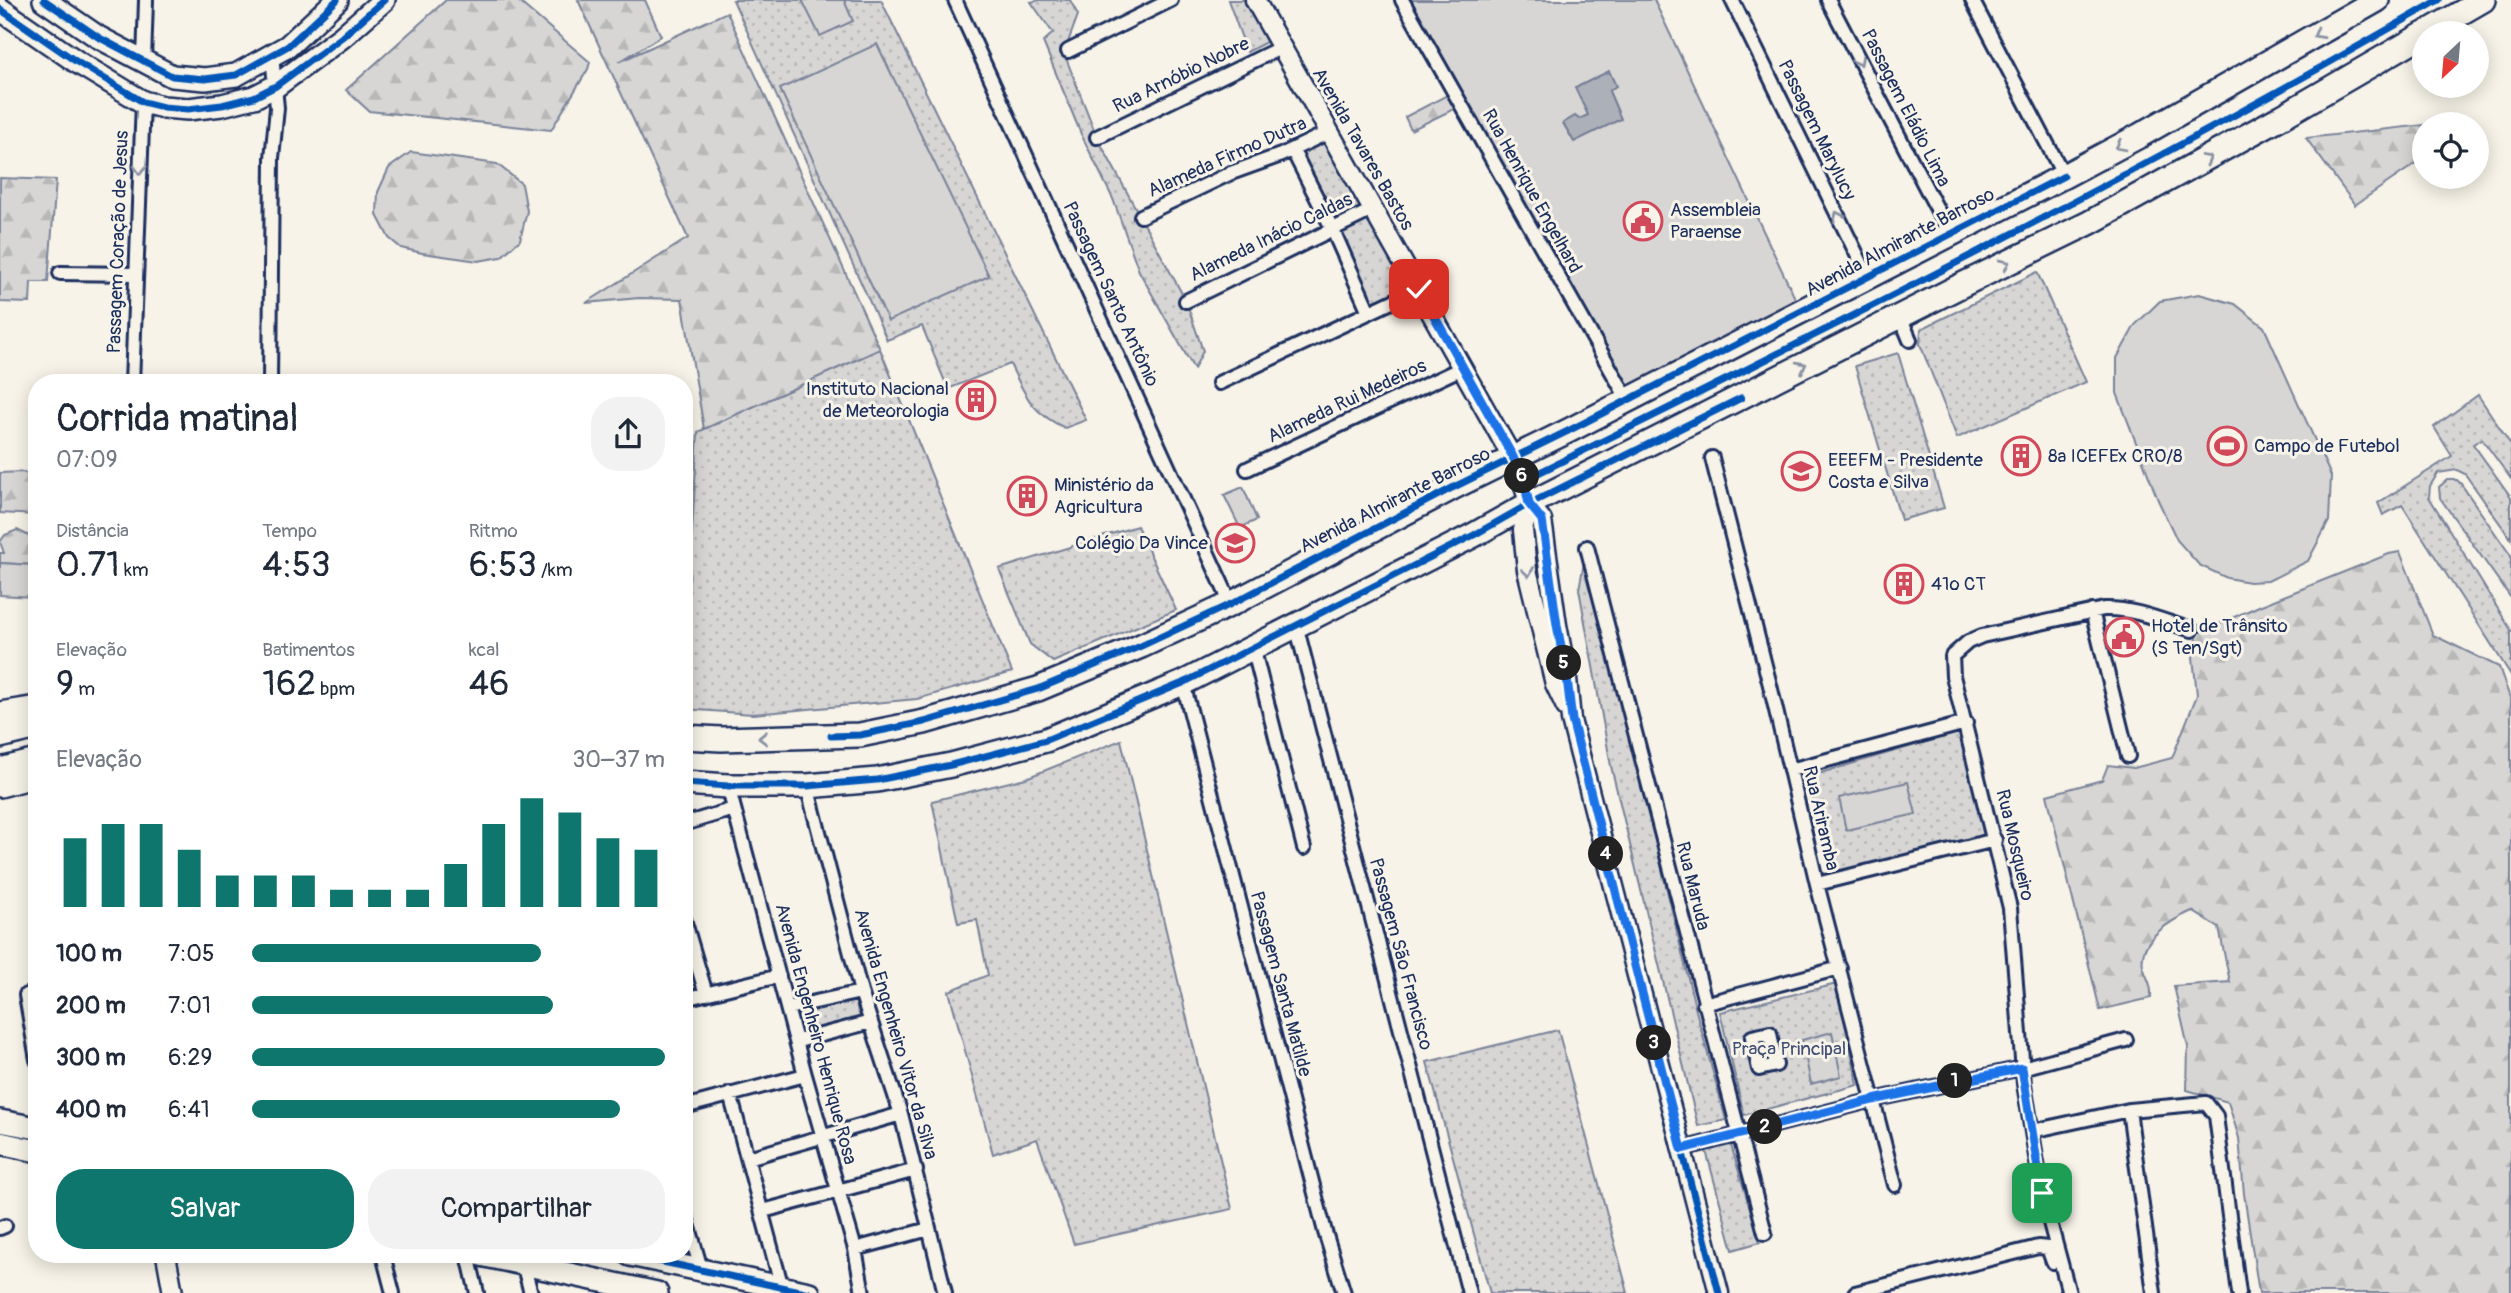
<!DOCTYPE html>
<html lang="pt">
<head>
<meta charset="utf-8">
<style>
  :root { --surface:#fff; --page:#f2f2f3; --text:#1f2937; --muted:#747a83; --accent:#0f766e }
  body { margin:0; font-family:Pangolin,sans-serif; background:var(--page); color:var(--text); height:100vh; display:flex; flex-direction:column; font-size:26px; white-space:nowrap }
  * { box-sizing:border-box; margin:0 }
  p { font-size:23px; color:var(--muted) }
  .icon { flex:none; width:38px; height:38px; fill:none; stroke:currentColor; stroke-width:2; stroke-linecap:round; stroke-linejoin:round }
  .map { position:relative; flex:1; overflow:hidden }
  .details { position:absolute; left:28px; top:374px; width:665px; height:889px; display:flex; flex-direction:column; background:var(--surface); border-radius:28px; box-shadow:0 4px 18px #0003 }
  .details>* { flex:none }
  .needle { width:46px; rotate:206deg }
  .fabs { position:absolute; left:2412px; top:21px; display:grid; gap:14px }
  .fabs a { display:grid; place-items:center; width:77px; height:77px; border-radius:50%; background:var(--surface); box-shadow:0 4px 18px #0003; font-size:35px }
  .pin { position:absolute; display:grid; place-items:center; width:60px; height:60px; color:#fff; margin:-30px; border-radius:14px; box-shadow:0 4px 10px #0006 }
  .km { position:absolute; width:35px; height:35px; margin:-18px; border-radius:50%; background:#222; color:#fff; font-size:19px; line-height:35px; text-align:center }
  .round { display:grid; place-items:center; flex:none; width:74px; height:74px; border-radius:28px; background:var(--page) }
  .summary { display:flex; align-items:center; justify-content:space-between; height:119px; padding:0 28px }
  h1 { font-size:38px; font-weight:600; line-height:52px }
  .metrics { display:grid; grid-template-columns:repeat(3,1fr); gap:10px; height:119px; padding:7px 28px }
  .metrics div { display:grid; align-content:center }
  .metrics b { font-size:35px; font-weight:600 }
  .metrics small { font-size:19px; font-weight:400 }
  .metrics p { font-size:19px }
  .chart { height:196px; padding:14px 28px }
  .chart p { display:flex; justify-content:space-between }
  .chart svg { width:100%; height:126px; margin-top:7px; stroke:var(--accent); stroke-width:6 }
  .action { display:flex; gap:14px; margin-top:auto; padding:14px 28px }
  .action a { flex:1; height:80px; border-radius:28px; background:var(--accent); color:#fff; font-size:28px; font-weight:600; line-height:80px; text-align:center }
  .action a+a { background:var(--page); color:var(--text) }
  ul { padding:0 28px; list-style:none; font-size:23px }
  li { display:grid; grid-template-columns:112px 84px 1fr; align-items:center; height:52px }
  li i { height:18px; border-radius:9px; background:var(--accent) }
  .map>svg:first-child { display:block }
</style>
</head>
<body>
<div class="map">
<svg width="2511" height="1293" viewBox="0 0 2511 1293">
  <defs>
    <pattern id="grass-dots" width="8" height="8" patternUnits="userSpaceOnUse" patternTransform="scale(1.75)"><rect width="8" height="8" fill="#d7d6d4"/><path d="M2 2h.1M6 6h.1" fill="none" stroke="#b8b8b8" stroke-width="1.8" stroke-linecap="round"/></pattern>
    <pattern id="forest-firs" width="22" height="20" patternUnits="userSpaceOnUse" patternTransform="scale(1.75)"><rect width="22" height="20" fill="#d7d6d4"/><path d="M5 1l3.5 6h-7zM16 11l3.5 6h-7z" fill="#b8b8b8"/></pattern>
  </defs>
  <rect width="100%" height="100%" fill="#f7f3e8"/>
  <filter id="ink" filterUnits="userSpaceOnUse"><feTurbulence type="fractalNoise" baseFrequency=".0143" numOctaves="2"/><feDisplacementMap in="SourceGraphic" scale="14" xChannelSelector="R" yChannelSelector="G"/><feConvolveMatrix kernelMatrix="1 2 1 2 8 2 1 2 1" color-interpolation-filters="sRGB"/></filter>
  <g filter="url(#ink)">
    <path fill="url(#grass-dots)" stroke="#798299" stroke-width="2" d="M 733,0 L 881,0 L 1086,420 L 1065,428 C 1031,412 1026,397 1010,364 L 948,389 L 922,326 L 887,340 Z
      M 1040,0 L 1070,0 L 1078,15 L 1064,53 L 1097,137 L 1186,301 L 1203,351 L 1194,369 L 1139,271 L 1113,199 L 1081,134 L 1043,42 L 1053,33 L 1031,2 Z
      M 1228,0 L 1246,0 L 1268,41 L 1247,52 Z
      M 1325,141 L 1360,208 L 1331,222 L 1298,151 Z
      M 1370,217 L 1407,287 L 1371,304 L 1337,233 Z
      M 2037,272 L 2086,382 L 1957,438 L 1920,344 L 1921,329 Z
      M 880,349 L 1012,672 L 917,699 L 753,714 L 684,709 L 684,598 L 688,598 L 698,432 Z
      M 1898,353 L 1944,508 L 1901,520 L 1855,366 Z
      M 2478,395 L 2511,445 L 2511,479 L 2482,439 L 2473,444 L 2511,497 L 2511,539 L 2465,474 L 2457,470 L 2438,473 L 2430,486 L 2429,497 L 2511,630 L 2511,675 L 2402,505 L 2383,515 L 2378,503 L 2452,456 L 2434,427 Z
      M 2447,480 L 2457,480 L 2461,484 L 2511,556 L 2511,598 L 2440,498 L 2439,487 Z
      M 1137,526 L 1176,610 L 1053,662 L 1030,644 L 999,569 Z
      M 1586,552 L 1695,1007 L 1726,1120 L 1698,1126 L 1611,766 L 1579,589 Z
      M 1963,731 L 1985,836 L 1832,875 L 1807,777 Z
      M 1121,740 L 1232,1209 L 1074,1244 L 1037,1139 L 993,1154 L 949,991 L 988,975 L 977,920 L 958,923 L 932,801 L 1026,778 Z
      M 1837,984 L 1858,1085 L 1744,1115 L 1720,1012 Z
      M 854,998 L 861,1020 L 801,1035 L 793,1013 Z
      M 1558,1030 L 1628,1293 L 1490,1293 L 1427,1062 Z
      M 1730,1142 L 1760,1242 L 1733,1250 L 1705,1147 Z"/>
    <path fill="url(#forest-firs)" stroke="#798299" stroke-width="2" d="M 446,0 L 517,0 L 590,62 L 588,69 L 551,130 L 369,111 L 346,90 Z
      M 578,0 L 645,0 L 661,36 L 619,62 L 727,12 L 880,349 L 704,429 L 682,299 L 639,298 L 586,303 L 688,238 Z
      M 1451,93 L 1458,107 L 1411,130 L 1405,117 Z
      M 2424,125 L 2424,158 L 2355,205 L 2306,138 Z
      M 411,152 L 497,164 L 522,184 L 527,211 L 520,240 L 501,257 L 478,261 L 422,253 L 401,248 L 389,238 L 377,215 L 378,192 L 389,168 Z
      M 0,178 L 56,180 L 48,282 L 31,282 L 30,303 L 0,302 Z
      M 33,466 L 37,467 L 37,515 L 0,513 L 0,473 L 23,472 L 29,475 Z
      M 17,530 L 29,536 L 31,545 L 37,548 L 37,565 L 0,563 L 0,553 L 4,553 L 0,542 L 5,535 Z
      M 2400,552 L 2433,635 L 2499,667 L 2511,701 L 2511,1293 L 2259,1293 L 2244,1194 L 2239,1138 L 2228,1102 L 2187,1090 L 2188,1047 L 2174,986 L 2230,982 L 2219,928 L 2192,911 C 2172,920 2138,939 2143,966 C 2146,979 2152,982 2151,998 L 2100,1010 L 2047,795 L 2102,780 L 2108,765 L 2134,768 L 2172,758 L 2197,695 L 2193,657 L 2198,633 L 2259,606 L 2389,554 Z"/>
    <path fill="#d7d6d4" stroke="#798299" stroke-width="2" d="M 802,0 L 844,0 L 853,21 L 820,36 Z
      M 1403,0 L 1654,0 L 1803,315 L 1629,402 Z
      M 877,44 L 989,276 L 888,321 L 780,89 Z
      M 2199,294 L 2235,304 L 2264,327 L 2331,476 L 2329,521 L 2308,561 L 2268,581 L 2249,582 L 2227,578 L 2199,565 L 2177,540 L 2158,500 L 2117,393 L 2117,358 L 2135,325 L 2160,301 Z
      M 1243,487 L 1257,520 L 1240,528 L 1224,495 Z
      M 0,563 L 32,565 L 33,597 L 0,595 Z
      M 1908,782 L 1916,814 L 1846,830 L 1839,798 Z
      M 1832,1032 L 1841,1076 L 1811,1084 L 1802,1040 Z"/>
    <path fill="#acb0b9" stroke="#727c95" stroke-width="2" d="M 1609,71 L 1616,86 L 1609,91 L 1621,119 L 1574,142 L 1563,123 L 1575,116 L 1579,119 L 1588,115 L 1575,88 Z"/>
    <g fill="none" stroke-linecap="round" stroke-linejoin="round">
      <defs>
        <path id="street" d="M 955,0 L 1231,604
          M 1402,0 L 1628,400
          M 1732,0 L 1868,277
          M 1828,0 L 1950,234
          M 1972,0 L 2064,176
          M 1068,51 L 1171,0
          M 144,61 L 146,0
          M 1097,137 L 1282,47
          M 1292,149 L 1332,228 L 1369,312
          M 1141,216 L 1231,173 L 1281,155 L 1329,132
          M 60,273 L 135,274
          M 1186,301 L 1374,209
          M 1900,316 L 1910,340
          M 132,383 L 143,102
          M 270,383 L 272,158 L 277,108 L 272,55
          M 1219,383 L 1419,289
          M 1712,458 L 1770,685 L 1817,884 L 1895,1185
          M 1247,469 L 1464,367
          M 1587,547 L 1765,1233
          M 2092,611 L 2128,756
          M 1296,625 L 1469,1293
          M 1253,647 L 1304,848
          M 1183,683 L 1325,1232 L 1344,1293
          M 1790,770 L 1966,723
          M 728,786 L 805,1075 L 855,1249 L 863,1293
          M 807,786 L 861,992 L 901,1114 L 945,1293
          M 684,824 L 734,809
          M 1817,884 L 1995,840
          M 684,919 L 706,994
          M 26,995 L 37,1060
          M 684,999 L 779,976
          M 1704,1004 L 1840,968
          M 788,1008 L 861,992
          M 1770,1033 L 1776,1065 L 1759,1069 L 1752,1037 Z
          M 798,1041 L 871,1022
          M 730,1094 L 782,1288
          M 684,1107 L 805,1075
          M 2129,1110 L 2154,1293
          M 2032,1131 L 2129,1110 L 2206,1103 L 2216,1116 L 2239,1293
          M 1682,1149 L 1873,1100 L 2022,1068 L 2126,1040
          M 748,1158 L 901,1114
          M 684,1210 L 701,1269
          M 763,1211 L 916,1170
          M 0,1228 L 5,1226
          M 855,1249 L 929,1229
          M 383,1255 L 393,1293
          M 468,1255 L 477,1293
          M 523,1264 L 531,1293
          M 1855,1293 L 2038,1247 L 2048,1248 L 2053,1262
          M 2069,1293 L 2042,1193 L 2024,1084 L 2010,908 L 1953,676 L 1952,656 L 1968,642 L 1982,636 L 2104,609 C 2134,608 2163,621 2192,630"/>
        <path id="secondary" d="M 1255,0 L 1520,471 L 1529,504 L 1523,530 L 1527,570 L 1555,684 L 1566,707
          M 1529,504 L 1542,520 L 1557,625 L 1567,678 L 1571,720 L 1719,1293
          M 166,1255 L 173,1293"/>
        <path id="primary" d="M 44,0 L 98,37 L 172,76 L 205,79 L 236,75 L 288,46 L 337,0
          M 0,9 L 77,62 L 143,102 L 163,107 L 188,109 L 222,105 L 254,97 L 276,86 L 342,37 L 384,0
          M 0,786 L 37,776
          M 0,1121 L 37,1128
          M 0,1143 L 37,1151
          M 481,1255 L 657,1293
          M 630,1255 L 809,1293"/>
        <path id="highway" d="M 2426,33 L 2483,0
          M 0,714 L 37,708
          M 0,736 L 37,727
          M 684,737 L 721,739 L 860,735 L 924,722 L 1038,689 L 1141,646 L 1231,604 L 1452,488 L 1568,431 L 2064,176 L 2139,136 L 2377,0
          M 0,770 L 37,761
          M 684,783 L 728,786 L 807,786 L 877,780 L 951,765 L 1046,740 L 1183,683 L 1474,535 L 1529,504 L 1964,284 L 2089,223 L 2283,116 L 2424,34"/>
      </defs>
      <use href="#street" stroke="#1b2f5e" stroke-width="18"/>
      <use href="#secondary" stroke="#1b2f5e" stroke-width="23"/>
      <use href="#primary" stroke="#1b2f5e" stroke-width="26"/>
      <use href="#highway" stroke="#1b2f5e" stroke-width="28"/>
      <use href="#street" stroke="#f7f3e8" stroke-width="12"/>
      <use href="#secondary" stroke="#f7f3e8" stroke-width="18"/>
      <use href="#primary" stroke="#f7f3e8" stroke-width="21"/>
      <use href="#highway" stroke="#f7f3e8" stroke-width="23"/>
      <defs>
        <path id="cycleway" d="M 44,0 L 98,37 L 172,76 L 205,79 L 236,75 L 288,46 L 337,0
          M 0,9 L 77,62 L 143,102 L 163,107 L 188,109 L 222,105 L 254,97 L 276,86 L 342,37 L 384,0
          M 1524,480 C 1832,328 2141,173 2439,0
          M 1529,504 L 1542,520 L 1557,625 L 1567,678 L 1571,720 L 1719,1293
          M 831,736 L 860,735 L 924,722 L 1038,689 L 1141,646 L 1231,604 L 1452,488 L 1568,431 L 2064,176
          M 684,783 L 728,786 L 807,786 L 877,780 L 951,765 L 1046,740 L 1183,683 L 1474,535 L 1529,504 L 1741,398
          M 630,1255 L 809,1293"/>
      </defs>
      <use href="#cycleway" stroke="#f7f3e8" stroke-width="11"/>
      <use href="#cycleway" stroke="#0057b8" stroke-width="7"/>
    </g>
    <defs><path id="oneway-chevron" d="M-2-3.5L2.5 0L-2 3.5" fill="none" stroke-width="1.6" stroke-linecap="round" stroke-linejoin="round" transform="scale(1.75)"/></defs>
    <g stroke="#8991a3">
      <use href="#oneway-chevron" transform="translate(2318 34) rotate(150)"/>
      <use href="#oneway-chevron" transform="translate(1859 61) rotate(63)"/>
      <use href="#oneway-chevron" transform="translate(2120 146) rotate(152)"/>
      <use href="#oneway-chevron" transform="translate(2207 159) rotate(-29)"/>
      <use href="#oneway-chevron" transform="translate(140 170) rotate(92)"/>
      <use href="#oneway-chevron" transform="translate(1838 216) rotate(-116)"/>
      <use href="#oneway-chevron" transform="translate(2005 264) rotate(-26)"/>
      <use href="#oneway-chevron" transform="translate(1802 366) rotate(-27)"/>
      <use href="#oneway-chevron" transform="translate(1528 572) rotate(81)"/>
      <use href="#oneway-chevron" transform="translate(763 738) rotate(179)"/>
    </g>
  </g>
  <g fill="none" stroke-linecap="round" stroke-linejoin="round" filter="url(#ink)">
    <defs>
      <path id="route" d="M 1419,289 L 1513,457 L 1525,485 L 1529,504 L 1542,520 L 1557,625 L 1567,678 L 1572,720 L 1682,1149 L 1873,1100 L 2022,1068 L 2042,1193"/>
    </defs>
    <use href="#route" stroke="#fff" stroke-width="14"/>
    <use href="#route" stroke="#1a73e8" stroke-width="9"/>
  </g>
  <defs>
    <symbol id="civic-ring" viewBox="-11 -11 22 22"><circle r="9.5" fill="#f7f3e8" stroke="#d1495b" stroke-width="1.5"/><path d="M-.6-6.5H3V-4.5H.6V-3L4-1V1h2V6H-6V1h2V-1L-.6-3ZM-1.2 2.5V6h2.4V2.5Z" fill="#d1495b"/></symbol>
    <symbol id="building-ring" viewBox="-11 -11 22 22"><circle r="9.5" fill="#f7f3e8" stroke="#d1495b" stroke-width="1.5"/><path d="M-4-6H4V6H1V3H-1V6H-4ZM-2.5-4.3h1.7v1.8h-1.7ZM.8-4.3h1.7v1.8H.8ZM-2.5-1h1.7V.8h-1.7ZM.8-1h1.7V.8H.8Z" fill="#d1495b"/></symbol>
    <symbol id="stadium-ring" viewBox="-11 -11 22 22"><circle r="9.5" fill="#f7f3e8" stroke="#d1495b" stroke-width="1.5"/><path d="M0-5a6.5 5 0 1 0 0 10a6.5 5 0 1 0 0-10ZM-3.5-1.8h7v3.6h-7Z" fill="#d1495b"/></symbol>
    <symbol id="school-ring" viewBox="-11 -11 22 22"><circle r="9.5" fill="#f7f3e8" stroke="#d1495b" stroke-width="1.5"/><path d="M0-5L7-2L0 1L-7-2ZM-4 1L0 2.5L4 1V4Q0 6-4 4Z" fill="#d1495b"/></symbol>
  </defs>
  <g fill-rule="evenodd">
    <use href="#civic-ring" x="1621" y="199" width="44" height="44"/>
    <use href="#building-ring" x="954" y="378" width="44" height="44"/>
    <use href="#stadium-ring" x="2205" y="424" width="44" height="44"/>
    <use href="#building-ring" x="1999" y="434" width="44" height="44"/>
    <use href="#school-ring" x="1779" y="449" width="44" height="44"/>
    <use href="#building-ring" x="1005" y="474" width="44" height="44"/>
    <use href="#school-ring" x="1213" y="521" width="44" height="44"/>
    <use href="#building-ring" x="1882" y="562" width="44" height="44"/>
    <use href="#civic-ring" x="2102" y="615" width="44" height="44"/>
  </g>
  <g text-anchor="middle" dominant-baseline="central" stroke-width="6" stroke-linejoin="round" paint-order="stroke">
    <g font-size="19" fill="#1b2f5e" stroke="#f7f3e8">
      <text transform="translate(1181 75) rotate(-26)">Rua Arnóbio Nobre</text>
      <text transform="translate(1906 108) rotate(63)">Passagem Eládio Lima</text>
      <text transform="translate(1817 130) rotate(64)">Passagem Marylucy</text>
      <text transform="translate(1363 149) rotate(60)">Avenida Tavares Bastos</text>
      <text transform="translate(1227 157) rotate(-24)">Alameda Firmo Dutra</text>
      <text transform="translate(1532 191) rotate(61)">Rua Henrique Engelhard</text>
      <text transform="translate(1271 237) rotate(-26)">Alameda Inácio Caldas</text>
      <text transform="translate(118 242) rotate(-88)">Passagem Coração de Jesus</text>
      <text transform="translate(1900 242) rotate(-28)">Avenida Almirante Barroso</text>
      <text transform="translate(1111 294) rotate(65)">Passagem Santo Antônio</text>
      <text transform="translate(1347 401) rotate(-25)">Alameda Rui Medeiros</text>
      <text transform="translate(1395 500) rotate(-27)">Avenida Almirante Barroso</text>
      <text transform="translate(1821 818) rotate(77)">Rua Ariramba</text>
      <text transform="translate(2015 845) rotate(77)">Rua Mosqueiro</text>
      <text transform="translate(1693 886) rotate(76)">Rua Maruda</text>
      <text transform="translate(1401 954) rotate(75)">Passagem São Francisco</text>
      <text transform="translate(1281 984) rotate(75)">Passagem Santa Matilde</text>
      <text transform="translate(816 1034) rotate(75)">Avenida Engenheiro Henrique Rosa</text>
      <text transform="translate(896 1034) rotate(74)">Avenida Engenheiro Vitor da Silva</text>
    </g>
    <g font-size="19" fill="#1b2f5e" stroke="#f7f3e8" text-anchor="start">
      <text x="1670" y="210">Assembleia<tspan x="1670" dy="22">Paraense</tspan></text>
      <text x="949" y="389" text-anchor="end">Instituto Nacional<tspan x="949" dy="22">de Meteorologia</tspan></text>
      <text x="2254" y="446">Campo de Futebol</text>
      <text x="2048" y="456">8ª ICEFEx CRO/8</text>
      <text x="1828" y="460">EEEFM - Presidente<tspan x="1828" dy="22">Costa e Silva</tspan></text>
      <text x="1054" y="485">Ministério da<tspan x="1054" dy="22">Agricultura</tspan></text>
      <text x="1208" y="543" text-anchor="end">Colégio Da Vince</text>
      <text x="1931" y="584">41º CT</text>
      <text x="2151" y="626">Hotel de Trânsito<tspan x="2151" dy="22">(S Ten/Sgt)</tspan></text>
    </g>
    <g font-size="19" fill="#415076" stroke="#f7f3e8">
      <text x="1789" y="1049">Praça Principal</text>
    </g>
  </g>
</svg>
<div class="fabs">
<a><svg class="needle" viewBox="-14 -14 28 28"><path d="M0-13l5 13h-10z" fill="#e53935"/><path d="M0 13l5-13h-10z" fill="#747a83"/></svg></a>
<a><svg class="icon" aria-label="locate" viewBox="0 0 24 24"><circle cx="12" cy="12" r="6"/><path d="M12 2v4M12 18v4M2 12h4M18 12h4"/></svg></a>
</div>
<div class="pin" style="left:2042px;top:1193px;background:#1e9e55"><svg class="icon" aria-label="arrive" viewBox="0 0 24 24"><path d="M6 21V4h12l-3 4 3 4H6"/></svg></div>
<div class="pin" style="left:1419px;top:289px;background:#d93025"><svg class="icon" aria-label="check" viewBox="0 0 24 24"><path d="M5 12l5 5 9-10"/></svg></div>
<b class="km" style="left:1955px;top:1081px">1</b>
<b class="km" style="left:1765px;top:1127px">2</b>
<b class="km" style="left:1654px;top:1043px">3</b>
<b class="km" style="left:1606px;top:854px">4</b>
<b class="km" style="left:1564px;top:663px">5</b>
<b class="km" style="left:1522px;top:476px">6</b>
<section class="details">
<div class="summary"><div><h1>Corrida matinal</h1><p>07:09</p></div><a class="round"><svg class="icon" aria-label="share" viewBox="0 0 24 24"><path d="M12 15V3M7 8l5-5 5 5M5 13v7h14v-7"/></svg></a></div>
<div class="metrics">
<div><p>Distância</p><b>0.71<small> km</small></b></div>
<div><p>Tempo</p><b>4:53</b></div>
<div><p>Ritmo</p><b>6:53<small> /km</small></b></div>
</div>
<div class="metrics">
<div><p>Elevação</p><b>9<small> m</small></b></div>
<div><p>Batimentos</p><b>162<small> bpm</small></b></div>
<div><p>kcal</p><b>46</b></div>
</div>
<div class="chart"><p><span>Elevação</span>30–37 m</p>
<svg viewBox="0 0 160 44" preserveAspectRatio="none"><path d="M5 44V20M15 44V15M25 44V15M35 44V24M45 44V33M55 44V33M65 44V33M75 44V38M85 44V38M95 44V38M105 44V29M115 44V15M125 44V6M135 44V11M145 44V20M155 44V24"/></svg>
</div>
<ul>
<li><b>100 m</b>7:05<i style="width:70%"></i></li>
<li><b>200 m</b>7:01<i style="width:73%"></i></li>
<li><b>300 m</b>6:29<i style="width:100%"></i></li>
<li><b>400 m</b>6:41<i style="width:89%"></i></li>
</ul>
<div class="action"><a>Salvar</a><a>Compartilhar</a></div>
</section>
</div>
</body>
</html>
